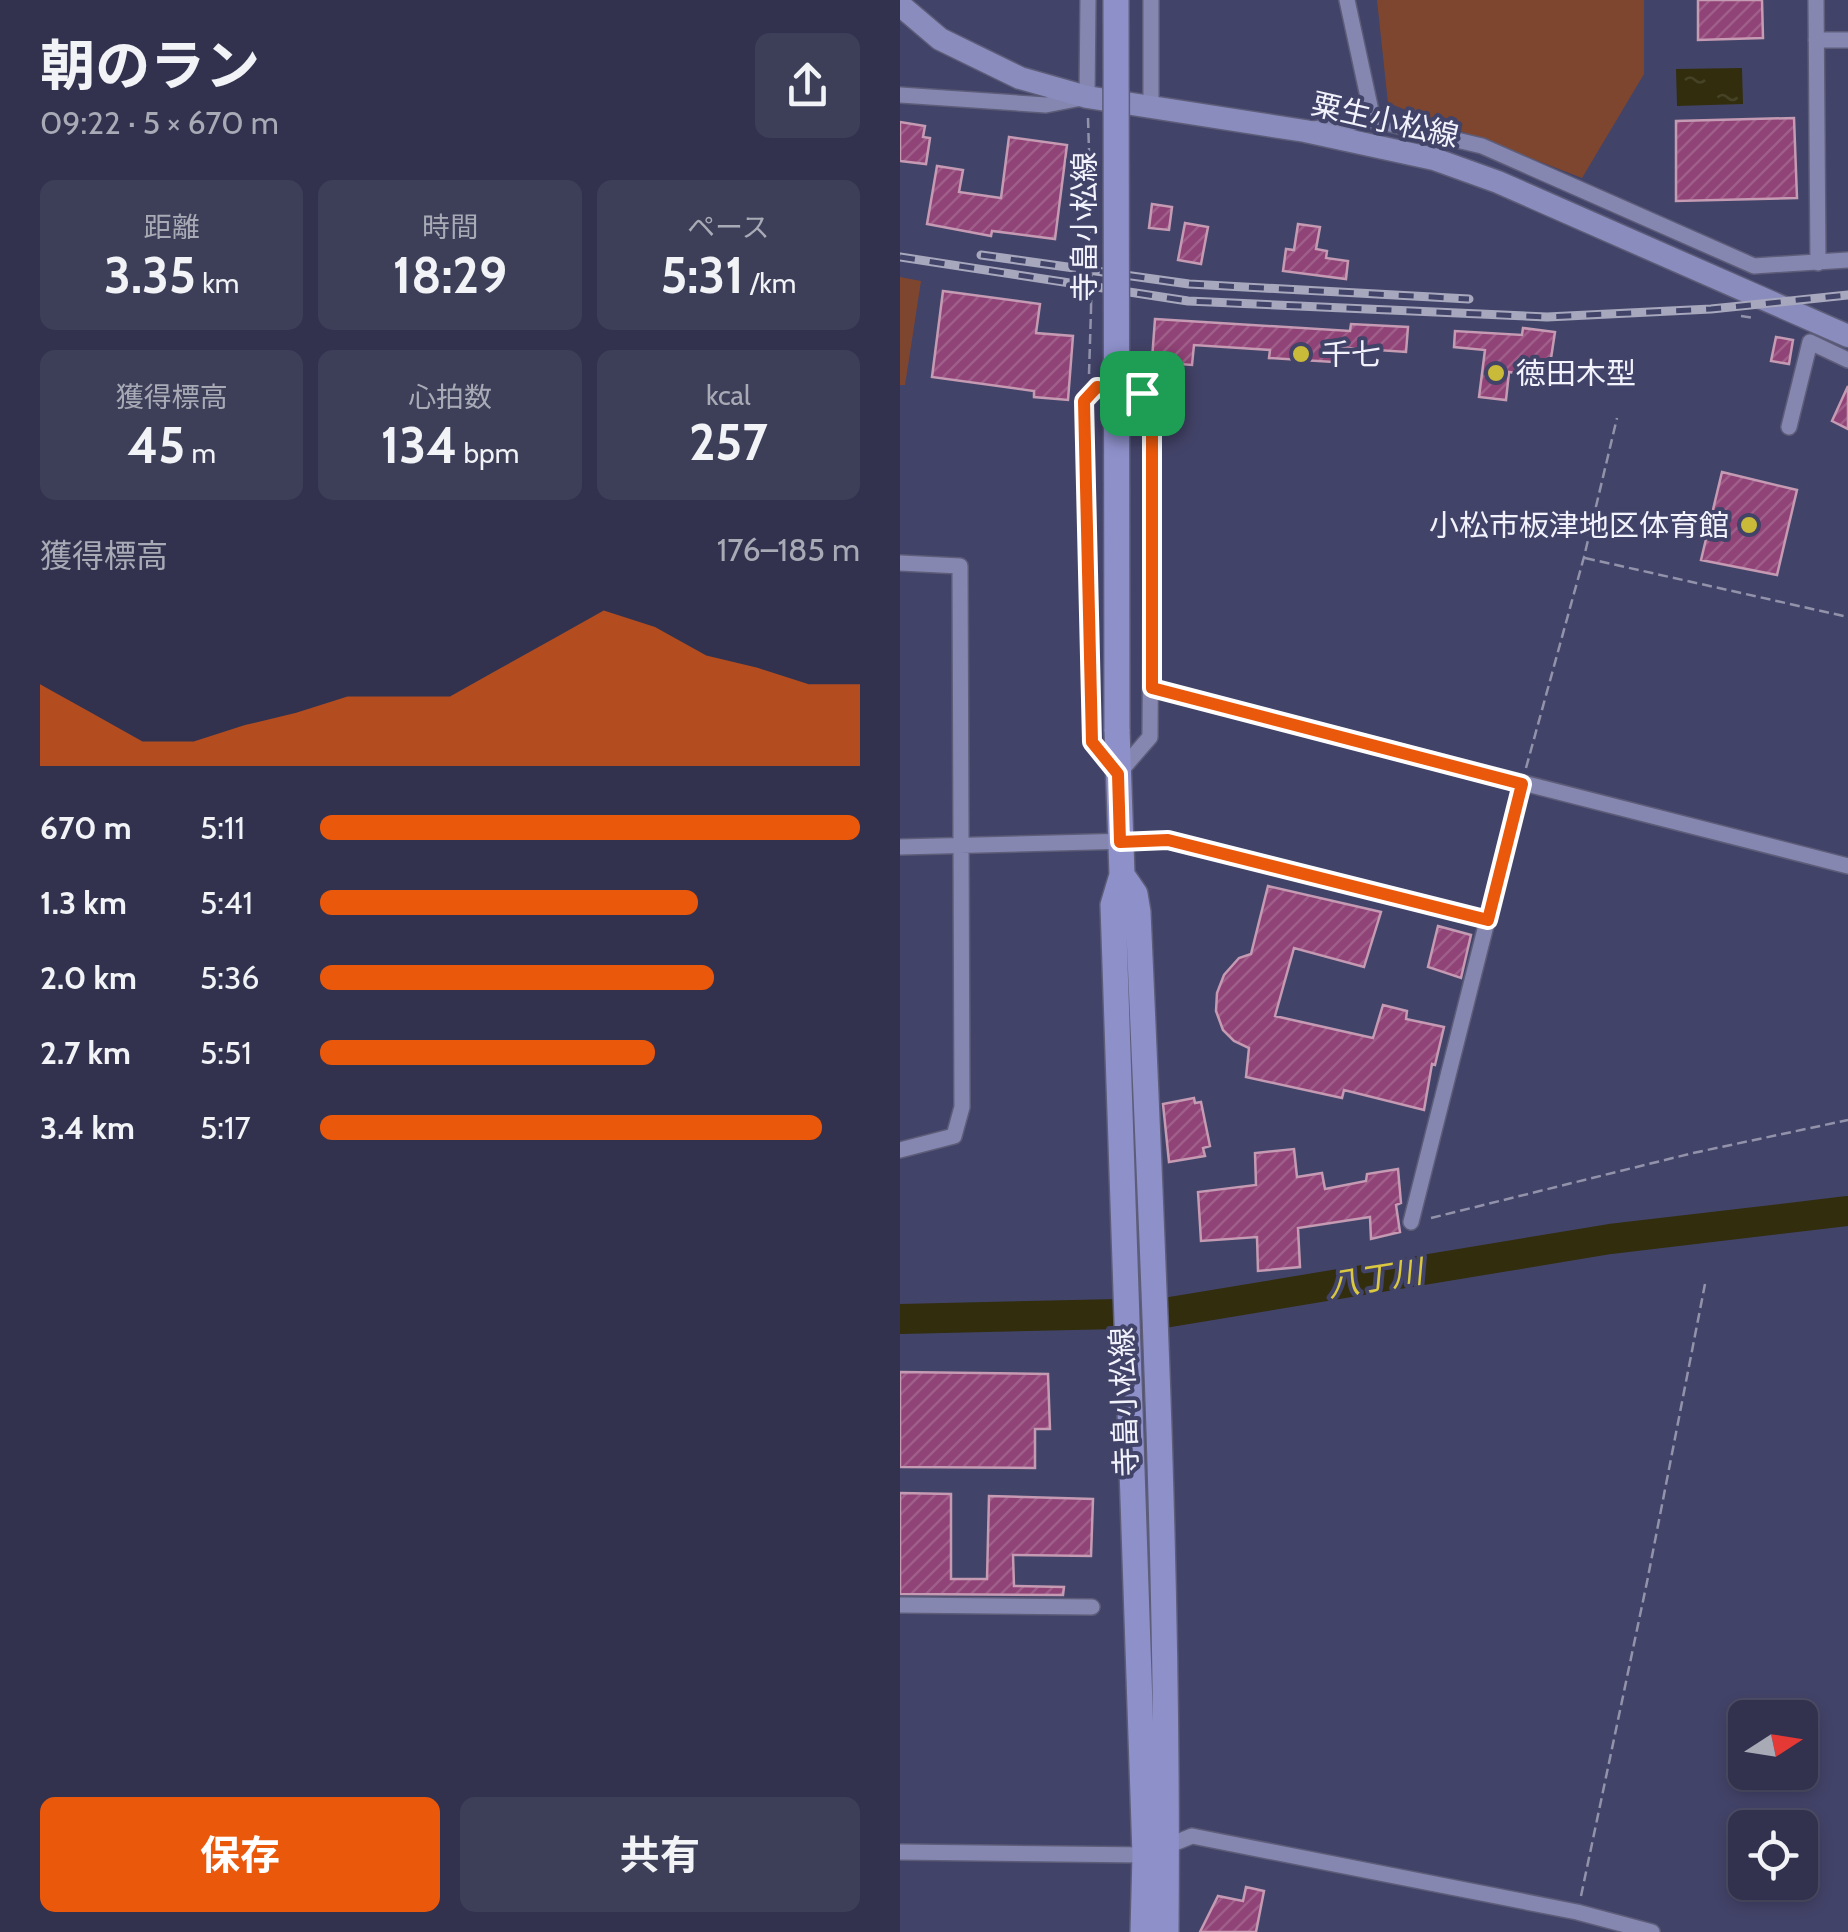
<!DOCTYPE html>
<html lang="ja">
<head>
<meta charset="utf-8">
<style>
  :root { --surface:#32324e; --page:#3d3e58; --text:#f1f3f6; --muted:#a8aab6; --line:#4d4d66; --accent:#ea580c }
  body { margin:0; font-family:Cabin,"Noto Sans JP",sans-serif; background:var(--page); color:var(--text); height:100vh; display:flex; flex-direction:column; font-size:38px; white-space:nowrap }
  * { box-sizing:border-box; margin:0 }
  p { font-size:32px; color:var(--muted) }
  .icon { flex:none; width:55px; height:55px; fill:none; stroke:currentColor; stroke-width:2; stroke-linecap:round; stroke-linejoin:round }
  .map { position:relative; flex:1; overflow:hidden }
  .drawer { display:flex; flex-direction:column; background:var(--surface); width:900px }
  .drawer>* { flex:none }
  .needle { width:65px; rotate:78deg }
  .buttons { position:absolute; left:828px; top:1700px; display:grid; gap:20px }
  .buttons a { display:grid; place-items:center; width:90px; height:90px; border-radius:15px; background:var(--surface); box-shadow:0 5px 15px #0003,0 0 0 2px var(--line); font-size:50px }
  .pin { position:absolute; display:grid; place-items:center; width:85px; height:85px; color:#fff; margin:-42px; border-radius:20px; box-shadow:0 5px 15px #0006 }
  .round { display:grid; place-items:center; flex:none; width:105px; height:105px; border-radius:15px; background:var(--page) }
  .headline { display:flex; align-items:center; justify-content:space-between; height:170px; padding:0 40px }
  h1 { font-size:55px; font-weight:700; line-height:75px }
  .metrics { display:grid; grid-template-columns:repeat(3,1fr); gap:15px; height:170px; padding:10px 40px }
  .metrics div { display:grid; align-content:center; border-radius:15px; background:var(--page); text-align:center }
  .metrics b { font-size:50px; font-weight:700 }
  .metrics small { font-size:28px; font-weight:400 }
  .metrics p { font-size:28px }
  .chart { height:280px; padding:20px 40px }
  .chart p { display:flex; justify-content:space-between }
  .chart svg { width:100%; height:180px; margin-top:10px; fill:var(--accent); opacity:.7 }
  .primary-button { display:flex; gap:20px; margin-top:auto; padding:20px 40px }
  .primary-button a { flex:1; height:115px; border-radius:15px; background:var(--accent); color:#fff; font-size:40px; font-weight:700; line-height:115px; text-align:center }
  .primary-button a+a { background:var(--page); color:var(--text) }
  ul { padding:0 40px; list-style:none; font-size:32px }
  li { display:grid; grid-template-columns:160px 120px 1fr; align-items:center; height:75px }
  li i { height:25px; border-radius:12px; background:var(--accent) }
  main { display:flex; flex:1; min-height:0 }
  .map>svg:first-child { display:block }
</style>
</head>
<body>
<main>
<section class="drawer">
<div class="headline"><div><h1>朝のラン</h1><p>09:22 · 5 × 670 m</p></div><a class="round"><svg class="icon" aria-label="share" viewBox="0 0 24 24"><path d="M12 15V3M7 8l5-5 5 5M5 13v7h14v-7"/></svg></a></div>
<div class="metrics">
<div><p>距離</p><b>3.35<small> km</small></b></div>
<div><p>時間</p><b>18:29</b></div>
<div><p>ペース</p><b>5:31<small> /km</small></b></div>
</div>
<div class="metrics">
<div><p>獲得標高</p><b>45<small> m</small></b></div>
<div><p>心拍数</p><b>134<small> bpm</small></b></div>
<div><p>kcal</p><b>257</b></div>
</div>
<div class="chart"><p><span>獲得標高</span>176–185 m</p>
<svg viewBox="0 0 160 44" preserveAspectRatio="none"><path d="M0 44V24L10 31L20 38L30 38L40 34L50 31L60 27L70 27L80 27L90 20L100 13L110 6L120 10L130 17L140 20L150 24L160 24V44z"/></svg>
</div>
<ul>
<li><b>670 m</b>5:11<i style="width:100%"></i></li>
<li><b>1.3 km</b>5:41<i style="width:70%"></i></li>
<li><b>2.0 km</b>5:36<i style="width:73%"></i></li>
<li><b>2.7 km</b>5:51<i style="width:62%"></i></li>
<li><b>3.4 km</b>5:17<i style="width:93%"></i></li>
</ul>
<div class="primary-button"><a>保存</a><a>共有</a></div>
</section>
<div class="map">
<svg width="948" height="1932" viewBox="0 0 948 1932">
  <defs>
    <pattern id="water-ripples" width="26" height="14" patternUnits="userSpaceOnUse" patternTransform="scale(2.5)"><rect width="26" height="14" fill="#312d0d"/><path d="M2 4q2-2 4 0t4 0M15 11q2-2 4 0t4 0" fill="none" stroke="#454225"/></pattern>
    <pattern id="building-hatch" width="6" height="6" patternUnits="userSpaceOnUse" patternTransform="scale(2.5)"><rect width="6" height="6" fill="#904376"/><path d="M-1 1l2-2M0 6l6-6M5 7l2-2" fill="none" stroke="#a05f8a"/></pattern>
  </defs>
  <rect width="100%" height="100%" fill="#424368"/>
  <path fill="#7f462f" d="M 477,0 L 744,0 L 744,74 L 682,178 L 488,103 Z
    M 0,277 L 21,281 L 5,385 L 0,385 Z"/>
  <path fill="url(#water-ripples)" d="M 842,68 L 843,104 L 777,106 L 776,69 Z"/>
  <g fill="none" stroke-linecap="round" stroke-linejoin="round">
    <path stroke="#312d0d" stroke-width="30" d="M 0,1319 L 264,1313 L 710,1239 L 948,1211"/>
  </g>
  <path fill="url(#building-hatch)" stroke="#c59ab3" stroke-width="2.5" d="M 798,0 L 862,0 L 863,38 L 798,40 Z
    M 894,118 L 897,198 L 776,201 L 776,121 Z
    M 0,122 L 25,126 L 23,137 L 30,138 L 26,164 L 0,161 Z
    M 109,137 L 167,145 L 155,239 L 92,231 L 91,236 L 27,224 L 37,166 L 63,170 L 59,192 L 101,198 Z
    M 252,204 L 272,207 L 269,230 L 249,228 Z
    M 285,223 L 308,227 L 301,264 L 278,260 Z
    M 398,224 L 420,227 L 416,249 L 427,251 L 426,258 L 448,261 L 446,279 L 383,271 L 386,249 L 394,250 Z
    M 43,291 L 140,304 L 136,333 L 173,336 L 168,400 L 134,397 L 134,391 L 32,377 Z
    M 255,319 L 450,331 L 451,324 L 508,327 L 506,352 L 434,347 L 433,362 L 369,358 L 370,350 L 294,345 L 292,365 L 280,364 L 278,393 L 253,391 L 250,386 Z
    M 623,328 L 655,332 L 648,378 L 609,372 L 606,400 L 579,397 L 585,350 L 554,347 L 555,331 L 622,335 Z
    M 876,337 L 893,340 L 889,364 L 871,361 Z
    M 948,386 L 948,429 L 932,421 Z
    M 822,472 L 897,490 L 877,575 L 801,560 Z
    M 368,886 L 481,912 L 464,967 L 394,948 L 375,1016 L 473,1038 L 483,1005 L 507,1011 L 506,1019 L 544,1027 L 535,1065 L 532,1064 L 524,1110 L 444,1090 L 442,1098 L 346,1077 L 349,1048 L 334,1041 L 323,1030 L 316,1011 L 317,993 L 324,975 L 339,958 L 351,954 Z
    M 538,926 L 571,935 L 561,978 L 528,967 Z
    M 294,1098 L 295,1103 L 301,1102 L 310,1146 L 303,1148 L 305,1156 L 269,1162 L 263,1104 Z
    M 394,1149 L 397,1177 L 422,1173 L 425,1189 L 466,1181 L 467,1174 L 498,1169 L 501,1203 L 496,1205 L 500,1232 L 471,1239 L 470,1217 L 398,1228 L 400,1267 L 358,1271 L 357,1237 L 301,1241 L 298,1192 L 356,1185 L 355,1153 Z
    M 0,1372 L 148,1374 L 150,1429 L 135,1429 L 135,1468 L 0,1467 Z
    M 0,1493 L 51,1494 L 51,1579 L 87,1579 L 89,1496 L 193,1499 L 191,1556 L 113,1555 L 114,1586 L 164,1587 L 163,1595 L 0,1594 Z
    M 346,1887 L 364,1891 L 356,1932 L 300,1932 L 318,1896 L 343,1901 Z"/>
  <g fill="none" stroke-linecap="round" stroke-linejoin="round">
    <defs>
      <path id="street" d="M 251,0 L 251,106
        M 447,0 L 473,120
        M 916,0 L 918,263
        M 916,40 L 948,40
        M 0,95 L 146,105 L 187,97 L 188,0
        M 413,129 L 473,120 L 582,146 L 854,266 L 948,260
        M 197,387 L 242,393 L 252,427 L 250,737 L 218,774 L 192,742 L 185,401 Z
        M 889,427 L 910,342 L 948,360
        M 0,563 L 60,566 L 62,1107 L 54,1136 L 0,1150
        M 252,688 L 948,866
        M 0,847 L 268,840 L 588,920
        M 511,1222 L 622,783
        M 0,1605 L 192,1607
        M 0,1852 L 245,1855 L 292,1836 L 677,1912 L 752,1932"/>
      <path id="secondary" d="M 0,5 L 40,39 L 120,78 L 187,97 L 405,131 L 534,159 L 598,182 L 948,336"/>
      <path id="primary" d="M 217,729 L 222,875 L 213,905 L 245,1855 L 243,1932
        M 222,875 L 235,894 L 238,912 C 253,1252 269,1592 266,1932"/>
    </defs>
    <use href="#street" stroke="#5d5d79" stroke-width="18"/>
    <use href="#secondary" stroke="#5d5d79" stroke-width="25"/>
    <use href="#primary" stroke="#5d5d79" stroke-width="28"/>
    <path stroke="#9293ab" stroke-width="2.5" stroke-dasharray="10 5" stroke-linecap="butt" d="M 188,118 L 192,251
      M 841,316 L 855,318
      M 189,374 L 191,310
      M 685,558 L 948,617
      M 626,768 L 684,557 L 717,418
      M 531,1218 L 793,1153 L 948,1120
      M 681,1896 L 747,1582 L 805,1284"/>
    <use href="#street" stroke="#8587b1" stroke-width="15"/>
    <use href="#secondary" stroke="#8a8cbd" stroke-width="22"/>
    <use href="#primary" stroke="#8e90ca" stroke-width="25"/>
    <defs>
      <path id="rail" d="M 81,255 L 289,284 L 569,299
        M 0,257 L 288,301 L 647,317 L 811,309 L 948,295"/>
    </defs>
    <use href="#rail" stroke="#a7a8bd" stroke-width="9"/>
    <use href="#rail" stroke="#424368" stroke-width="5" stroke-dasharray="15" stroke-linecap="butt"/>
    <defs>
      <path id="primary-bridge" d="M 216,0 L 217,729"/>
    </defs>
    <use href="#primary-bridge" stroke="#5d5d79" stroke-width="28" stroke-linecap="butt"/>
    <path stroke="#9293ab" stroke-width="2.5" stroke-dasharray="10 5" stroke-linecap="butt" d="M 191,310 L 192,251"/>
    <use href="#primary-bridge" stroke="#8e90ca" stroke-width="25"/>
  </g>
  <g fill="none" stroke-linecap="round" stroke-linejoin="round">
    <defs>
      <path id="route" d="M 197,387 L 242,393 L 252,428 L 252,688 L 622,784 L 588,920 L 268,840 L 220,842 L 218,774 L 192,742 L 184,401 Z"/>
    </defs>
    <use href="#route" stroke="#fff" stroke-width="20"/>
    <use href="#route" stroke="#ea580c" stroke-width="12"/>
  </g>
  <g fill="#caba3a" stroke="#424368" stroke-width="4">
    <circle cx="401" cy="354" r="10"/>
    <circle cx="596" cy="373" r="10"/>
    <circle cx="849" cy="525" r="10"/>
  </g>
  <g text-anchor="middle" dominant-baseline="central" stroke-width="8" stroke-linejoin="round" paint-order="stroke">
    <g font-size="30" fill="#f1f2fb" stroke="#424368">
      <text transform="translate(485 120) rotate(13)">粟生小松線</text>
      <text transform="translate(184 227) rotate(-90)">寺畠小松線</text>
      <text transform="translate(224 1402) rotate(-92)">寺畠小松線</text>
    </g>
    <g font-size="30" fill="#f1f2fb" stroke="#424368" text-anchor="start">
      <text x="421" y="354">千七</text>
      <text x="616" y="373">徳田木型</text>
      <text x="829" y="525" text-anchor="end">小松市板津地区体育館</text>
    </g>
    <g font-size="32" font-style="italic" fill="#d9c840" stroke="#424368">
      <text transform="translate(475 1278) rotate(-9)">八丁川</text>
    </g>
  </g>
</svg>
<div class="buttons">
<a><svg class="needle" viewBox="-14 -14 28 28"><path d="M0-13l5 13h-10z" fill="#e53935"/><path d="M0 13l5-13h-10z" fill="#a8aab6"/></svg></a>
<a><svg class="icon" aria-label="locate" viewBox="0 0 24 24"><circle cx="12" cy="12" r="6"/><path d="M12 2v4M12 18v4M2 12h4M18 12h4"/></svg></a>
</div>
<div class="pin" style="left:242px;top:393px;background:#1e9e55"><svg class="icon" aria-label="arrive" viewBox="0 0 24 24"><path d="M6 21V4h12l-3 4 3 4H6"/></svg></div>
</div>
</main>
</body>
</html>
